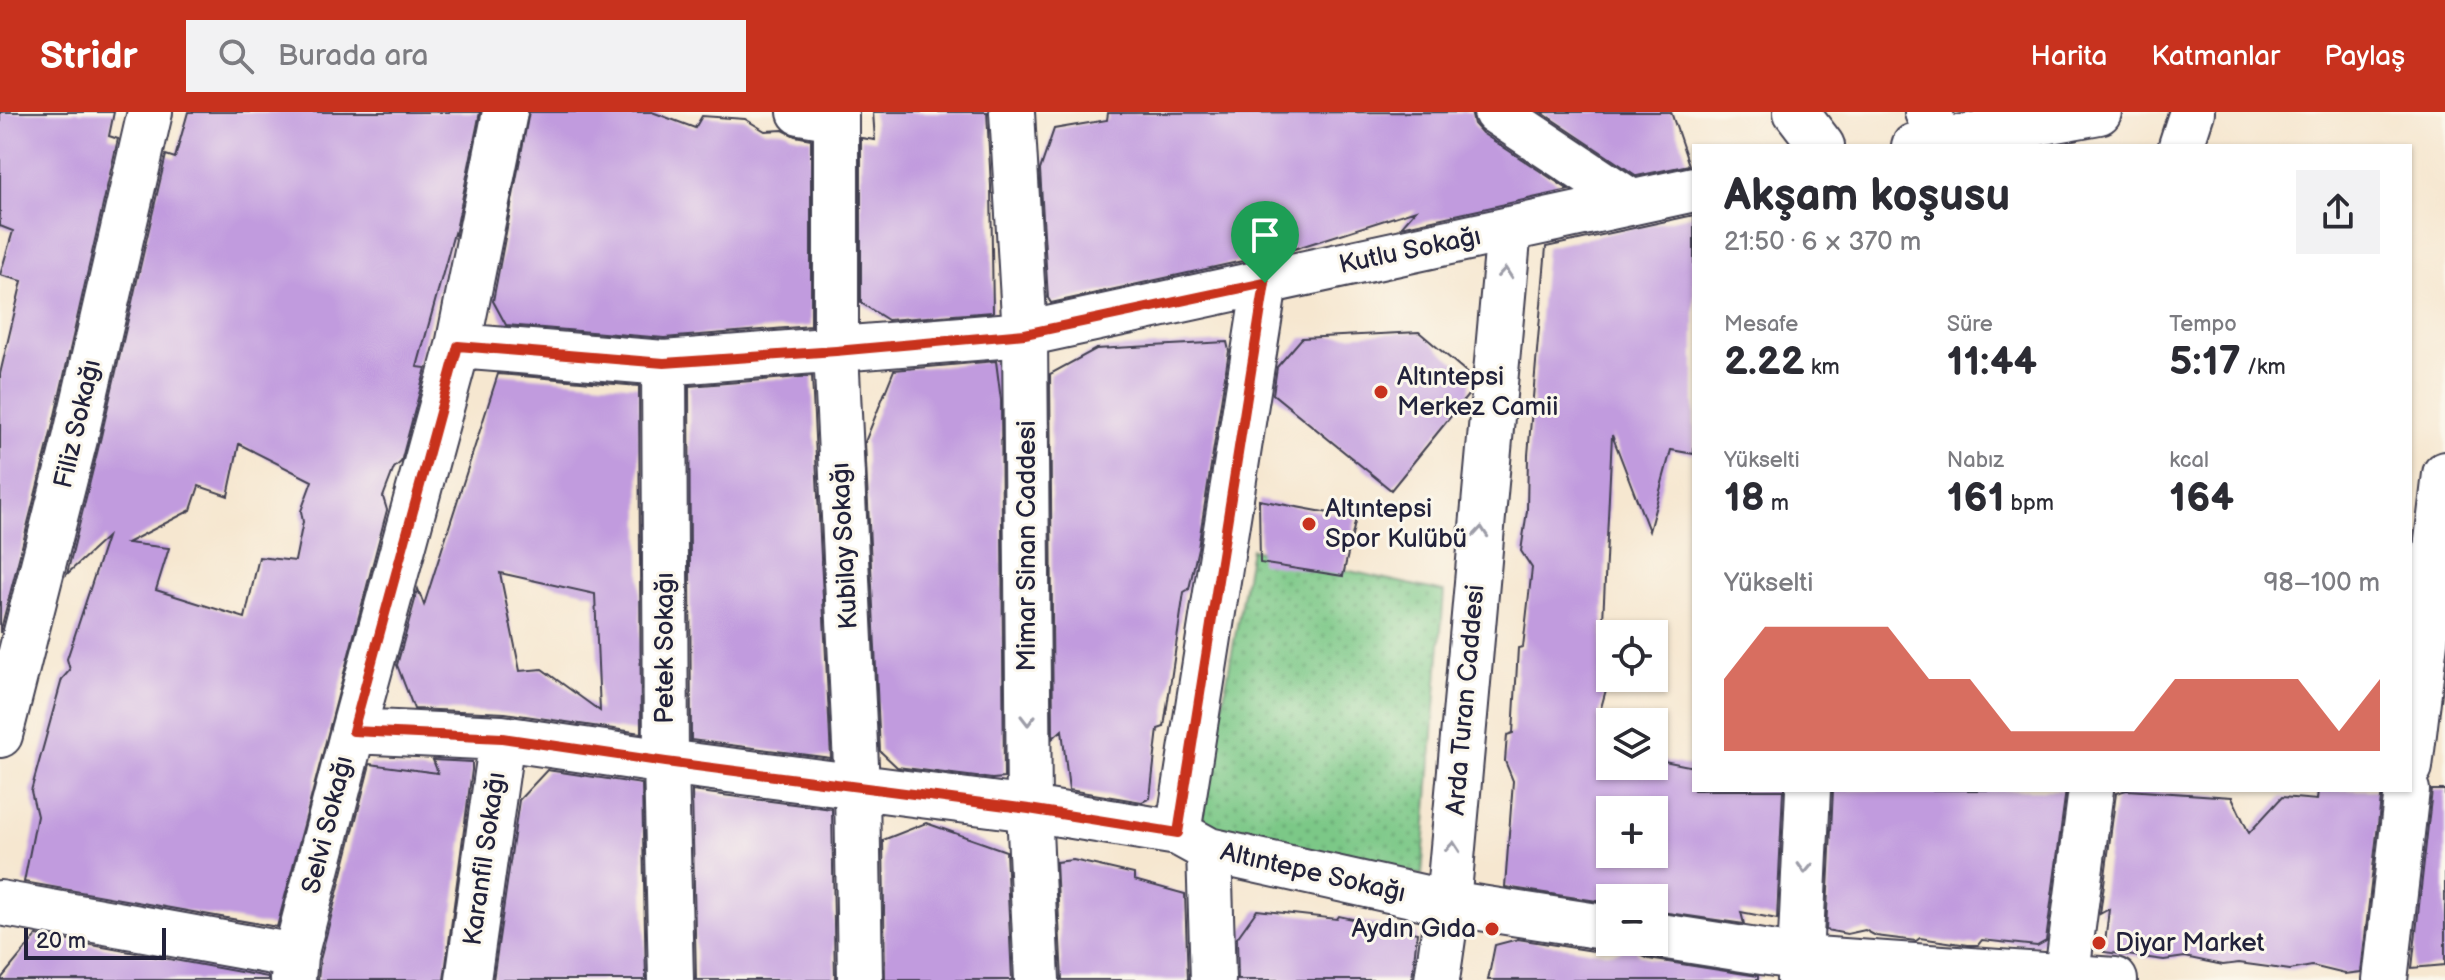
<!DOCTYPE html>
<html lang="tr">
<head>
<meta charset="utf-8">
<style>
  :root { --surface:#fff; --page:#f2f2f3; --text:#2b2b33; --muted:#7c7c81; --accent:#c8321e }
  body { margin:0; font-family:"Balsamiq Sans",sans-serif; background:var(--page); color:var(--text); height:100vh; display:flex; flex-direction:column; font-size:30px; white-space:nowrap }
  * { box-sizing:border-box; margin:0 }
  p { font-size:26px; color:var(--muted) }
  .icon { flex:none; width:44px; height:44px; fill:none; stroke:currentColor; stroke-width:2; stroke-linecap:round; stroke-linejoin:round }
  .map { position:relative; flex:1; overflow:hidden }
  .panel { position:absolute; left:1692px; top:32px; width:720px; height:648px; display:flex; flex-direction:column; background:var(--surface); border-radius:0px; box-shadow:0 2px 6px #0004 }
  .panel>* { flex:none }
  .fabs { position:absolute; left:1596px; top:508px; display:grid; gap:16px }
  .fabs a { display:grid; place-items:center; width:72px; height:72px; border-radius:0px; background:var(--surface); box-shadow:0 2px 6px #0004; font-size:40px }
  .scale { position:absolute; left:24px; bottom:20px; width:142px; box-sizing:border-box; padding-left:8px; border:4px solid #22223b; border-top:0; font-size:22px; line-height:28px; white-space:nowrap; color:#22223b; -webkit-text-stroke:6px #fbf7ec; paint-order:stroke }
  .pin { position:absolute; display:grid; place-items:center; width:68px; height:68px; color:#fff; margin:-82px -34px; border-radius:50% 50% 50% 0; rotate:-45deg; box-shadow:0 0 8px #0007 }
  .pin .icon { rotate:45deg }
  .round { display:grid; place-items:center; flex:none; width:84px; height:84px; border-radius:0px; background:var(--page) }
  .summary { display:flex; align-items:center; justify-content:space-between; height:136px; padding:0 32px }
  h1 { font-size:44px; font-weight:700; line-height:60px }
  .figures { display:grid; grid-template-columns:repeat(3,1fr); gap:12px; height:136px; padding:8px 32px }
  .figures div { display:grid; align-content:center }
  .figures b { font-size:40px; font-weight:700 }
  .figures small { font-size:22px; font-weight:400 }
  .figures p { font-size:22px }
  .chart { height:224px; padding:16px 32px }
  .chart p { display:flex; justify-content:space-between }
  .chart svg { width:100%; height:144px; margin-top:8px; fill:var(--accent); opacity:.7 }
  header { display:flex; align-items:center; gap:48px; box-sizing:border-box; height:112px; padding:0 40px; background:var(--accent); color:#fff }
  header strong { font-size:38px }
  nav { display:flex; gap:44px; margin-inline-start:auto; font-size:28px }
  .search { width:560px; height:72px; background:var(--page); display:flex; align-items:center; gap:20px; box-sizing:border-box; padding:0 28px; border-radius:0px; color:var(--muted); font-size:30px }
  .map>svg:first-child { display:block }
</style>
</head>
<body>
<header>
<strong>Stridr</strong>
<div class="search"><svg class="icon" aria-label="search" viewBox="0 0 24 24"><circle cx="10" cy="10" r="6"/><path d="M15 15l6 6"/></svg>Burada ara</div>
<nav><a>Harita</a><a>Katmanlar</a><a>Paylaş</a></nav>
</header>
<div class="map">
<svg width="2445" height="868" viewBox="0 0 2445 868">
  <defs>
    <pattern id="park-dots" width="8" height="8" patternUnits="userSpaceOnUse" patternTransform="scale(2)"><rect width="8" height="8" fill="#7cc887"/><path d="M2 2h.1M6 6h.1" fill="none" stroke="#65a270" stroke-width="1.8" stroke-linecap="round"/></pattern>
  </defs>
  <rect width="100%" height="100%" fill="#fbf7ec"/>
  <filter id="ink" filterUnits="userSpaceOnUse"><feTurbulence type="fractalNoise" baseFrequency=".0125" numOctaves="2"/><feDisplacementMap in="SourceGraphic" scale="16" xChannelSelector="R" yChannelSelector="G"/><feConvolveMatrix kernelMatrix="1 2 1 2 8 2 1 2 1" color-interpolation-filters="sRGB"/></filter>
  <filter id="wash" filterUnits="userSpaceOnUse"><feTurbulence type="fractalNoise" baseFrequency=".006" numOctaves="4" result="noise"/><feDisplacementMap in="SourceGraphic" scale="32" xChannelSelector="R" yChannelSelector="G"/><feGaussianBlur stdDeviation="1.8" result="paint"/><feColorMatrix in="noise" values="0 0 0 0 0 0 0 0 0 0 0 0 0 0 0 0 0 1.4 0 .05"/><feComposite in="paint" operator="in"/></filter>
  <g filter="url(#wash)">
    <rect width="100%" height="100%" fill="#f6e7d0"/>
    <path fill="url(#park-dots)" stroke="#4f7561" stroke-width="2" d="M 1251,437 L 1444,480 L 1422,763 L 1200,715 Z"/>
    <g id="blocks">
      <path fill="#c19bde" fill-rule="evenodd" d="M 0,0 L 114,0 L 109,24 L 118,27 L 51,321 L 0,521 L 0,262 L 22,169 L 0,163 L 13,119 L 0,114 Z
        M 188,0 L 480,0 L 455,123 L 454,121 L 417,255 L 426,256 L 401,350 L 394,356 L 383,385 L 387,398 L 277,815 L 24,770 L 37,704 L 31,679 L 62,567 L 70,558 L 67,547 L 107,425 L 67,462 L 99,333 L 166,43 L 175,46 ZM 239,332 L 312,369 L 301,399 L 303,410 L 295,449 L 259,445 L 245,506 L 156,478 L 169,436 L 127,431 L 191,398 L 199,374 L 228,384 Z
        M 529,0 L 652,0 L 695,16 L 702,4 L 745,7 L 765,19 L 783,18 L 795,24 L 811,27 L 811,214 L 664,226 L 506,213 L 493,189 Z
        M 873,0 L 987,0 L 991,74 L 993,200 L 888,208 L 861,191 L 861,26 L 875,28 Z
        M 1471,0 L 1474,12 L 1482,21 L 1569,78 L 1401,115 L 1416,98 L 1291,138 L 1263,141 L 1247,148 L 1051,191 L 1048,186 L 1040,58 L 1054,17 L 1107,8 L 1108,1 Z
        M 1541,0 L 1671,0 L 1689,53 L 1637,64 Z
        M 1694,103 L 1694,342 L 1671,338 L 1649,419 L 1612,323 L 1601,550 L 1610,552 L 1610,563 L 1599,603 L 1601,637 L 1610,638 L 1610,654 L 1654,654 L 1654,647 L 1694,655 L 1694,678 L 1783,678 L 1777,807 L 1741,800 L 1744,812 L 1654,799 L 1654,786 L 1610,786 L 1610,791 L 1505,775 L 1513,669 L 1505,649 L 1507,623 L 1513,621 L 1518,536 L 1523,535 L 1532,456 L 1521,439 L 1527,399 L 1528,343 L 1546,135 ZM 1610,698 L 1654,698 L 1654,742 L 1610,742 Z
        M 1419,220 L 1471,264 L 1469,282 L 1391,378 L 1273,282 L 1277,255 L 1302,226 Z
        M 1227,230 L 1229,239 L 1198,436 L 1189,477 L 1184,480 L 1164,615 L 1158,617 L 1150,686 L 1142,690 L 1069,678 L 1062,618 L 1053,626 L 1050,262 L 1096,237 Z
        M 996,249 L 1001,288 L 1004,666 L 992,667 L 897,655 L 880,639 L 865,330 L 894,258 Z
        M 498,262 L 639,274 L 641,621 L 505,601 L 414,597 L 397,553 L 418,477 L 424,493 ZM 500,461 L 595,482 L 600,599 L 542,557 L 520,559 Z
        M 812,264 L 831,646 L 691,628 L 689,274 Z
        M 1259,388 L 1356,406 L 1343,464 L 1260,451 Z
        M 433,648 L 472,650 L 472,658 L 444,868 L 318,868 L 320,848 L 370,652 L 438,661 Z
        M 547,658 L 642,672 L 646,868 L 493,868 L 519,688 Z
        M 1833,678 L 2066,678 L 2046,829 L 2037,834 L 1982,828 L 1978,833 L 1968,833 L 1920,826 L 1916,829 L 1876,824 L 1865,818 L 1847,822 L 1826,818 Z
        M 2127,678 L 2232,685 L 2249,721 L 2282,685 L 2317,688 L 2318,678 L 2382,678 L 2361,860 L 2345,862 L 2312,854 L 2290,858 L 2239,851 L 2223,853 L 2185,845 L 2164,848 L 2104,840 L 2109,797 L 2100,802 L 2116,681 Z
        M 2432,678 L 2445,678 L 2445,853 L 2412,856 Z
        M 692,679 L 832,697 L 835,868 L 696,868 Z
        M 926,711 L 1006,739 L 1012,868 L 885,868 L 883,728 Z
        M 1073,748 L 1134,762 L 1134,768 L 1185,782 L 1188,868 L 1062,868 L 1056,750 Z
        M 1257,798 L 1337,807 L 1339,804 L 1417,821 L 1412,868 L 1238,868 L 1237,826 Z
        M 37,823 L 268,865 L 268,868 L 0,868 Z
        M 1518,827 L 1606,841 L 1620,839 L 1630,830 L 1638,842 L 1649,847 L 1758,864 L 1758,868 L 1488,868 L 1495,833 Z"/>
    </g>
  </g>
  <g filter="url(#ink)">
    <use href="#blocks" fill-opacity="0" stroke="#424051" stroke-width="2"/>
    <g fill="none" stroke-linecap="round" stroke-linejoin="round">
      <defs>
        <path id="street" d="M 800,0 L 836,6
          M 836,0 L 836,239 L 857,674 L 860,868
          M 1496,0 L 1630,89
          M 1796,0 L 1822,34
          M 1927,0 L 1943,28
          M 2181,34 L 2192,0
          M 458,234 L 664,251 L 1025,222 L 1012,0
          M 664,251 L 666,650 L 671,868
          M 353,619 L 502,626 L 666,650 L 1029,697 L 1178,721 L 1209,738 L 1448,791 L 1610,816
          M 0,623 L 75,327 L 150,0
          M 2410,655 L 2445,362
          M 1178,721 L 1265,171
          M 1209,738 L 1213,868
          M 0,791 L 295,844
          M 1654,823 L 1801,846 L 2115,868
          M 293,868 L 295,844 L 353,619 L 458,234 L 505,0
          M 468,868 L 502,626
          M 2066,868 L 2091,678
          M 2385,868 L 2407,678"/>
        <path id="secondary" d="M 1914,34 L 2099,0
          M 1037,868 L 1029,697 L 1025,222 L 1694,77
          M 1437,868 L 1448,791 L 1509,117
          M 1799,868 L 1808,678"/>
      </defs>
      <use href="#street" stroke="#424051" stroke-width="48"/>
      <use href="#secondary" stroke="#424051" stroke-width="48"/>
      <use href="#street" stroke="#fff" stroke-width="44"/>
      <use href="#secondary" stroke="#fff" stroke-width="44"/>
    </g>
    <defs><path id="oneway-chevron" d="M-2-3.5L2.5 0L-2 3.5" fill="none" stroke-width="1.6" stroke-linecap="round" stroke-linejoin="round" transform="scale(2)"/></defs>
    <g stroke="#9c9ca7">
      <use href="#oneway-chevron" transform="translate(1505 161) rotate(-85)"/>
      <use href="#oneway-chevron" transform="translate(1481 420) rotate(-85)"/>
      <use href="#oneway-chevron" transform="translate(1028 608) rotate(90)"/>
      <use href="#oneway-chevron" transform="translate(1453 735) rotate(-85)"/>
      <use href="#oneway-chevron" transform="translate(1805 756) rotate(92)"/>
    </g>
  </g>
  <g fill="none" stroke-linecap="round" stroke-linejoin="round" filter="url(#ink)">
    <defs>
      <path id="route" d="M 1265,171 L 1178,721 L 1029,697 L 666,650 L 502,626 L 353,619 L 458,234 L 664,251 L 836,239 L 1025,222 Z"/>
    </defs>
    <use href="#route" stroke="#fff" stroke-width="16"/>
    <use href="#route" stroke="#c8321e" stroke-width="10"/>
  </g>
  <g fill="#c8321e" stroke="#fbf7ec" stroke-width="3">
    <circle cx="1381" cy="280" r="8"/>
    <circle cx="1309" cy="412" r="8"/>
    <circle cx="1492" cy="817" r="8"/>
    <circle cx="2099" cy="831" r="8"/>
  </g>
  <g text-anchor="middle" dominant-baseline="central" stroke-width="6" stroke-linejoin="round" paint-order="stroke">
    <g font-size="26" fill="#22223b" stroke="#fbf7ec">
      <text transform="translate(1410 139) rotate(-12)">Kutlu Sokağı</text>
      <text transform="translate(78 312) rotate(-77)">Filiz Sokağı</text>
      <text transform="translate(845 434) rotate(-93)">Kubilay Sokağı</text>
      <text transform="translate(1027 434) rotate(-90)">Mimar Sinan Caddesi</text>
      <text transform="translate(665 536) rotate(-90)">Petek Sokağı</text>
      <text transform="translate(1466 588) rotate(-85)">Arda Turan Caddesi</text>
      <text transform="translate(328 713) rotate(-76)">Selvi Sokağı</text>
      <text transform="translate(485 747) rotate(-82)">Karanfil Sokağı</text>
      <text transform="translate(1313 761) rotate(13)">Altıntepe Sokağı</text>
    </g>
    <g font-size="26" fill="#22223b" stroke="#fbf7ec" text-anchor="start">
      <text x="1397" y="265">Altıntepsi<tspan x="1397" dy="30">Merkez Camii</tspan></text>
      <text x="1325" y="397">Altıntepsi<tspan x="1325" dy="30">Spor Kulübü</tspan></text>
      <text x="1476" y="817" text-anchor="end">Aydın Gıda</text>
      <text x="2115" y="831">Diyar Market</text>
    </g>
  </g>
</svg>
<div class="fabs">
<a><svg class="icon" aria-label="locate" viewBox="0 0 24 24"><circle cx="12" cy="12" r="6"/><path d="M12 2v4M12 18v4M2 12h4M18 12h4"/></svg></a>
<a><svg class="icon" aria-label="layers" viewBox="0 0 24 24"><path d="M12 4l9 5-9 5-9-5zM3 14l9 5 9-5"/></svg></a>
<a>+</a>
<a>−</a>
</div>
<div class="scale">20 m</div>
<div class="pin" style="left:1265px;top:171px;background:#1e9e55"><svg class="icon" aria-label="arrive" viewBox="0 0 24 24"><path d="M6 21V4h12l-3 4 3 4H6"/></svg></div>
<section class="panel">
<div class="summary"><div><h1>Akşam koşusu</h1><p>21:50 · 6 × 370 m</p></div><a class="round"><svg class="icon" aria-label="share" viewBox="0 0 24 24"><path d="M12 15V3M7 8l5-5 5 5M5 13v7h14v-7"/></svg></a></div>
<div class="figures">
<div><p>Mesafe</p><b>2.22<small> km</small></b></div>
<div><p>Süre</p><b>11:44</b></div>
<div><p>Tempo</p><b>5:17<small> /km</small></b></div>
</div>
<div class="figures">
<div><p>Yükselti</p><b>18<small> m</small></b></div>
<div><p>Nabız</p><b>161<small> bpm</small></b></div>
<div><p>kcal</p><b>164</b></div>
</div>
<div class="chart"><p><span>Yükselti</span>98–100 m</p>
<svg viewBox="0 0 160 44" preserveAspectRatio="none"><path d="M0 44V22L10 6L20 6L30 6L40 6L50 22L60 22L70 38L80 38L90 38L100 38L110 22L120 22L130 22L140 22L150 38L160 22V44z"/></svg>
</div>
</section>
</div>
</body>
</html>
